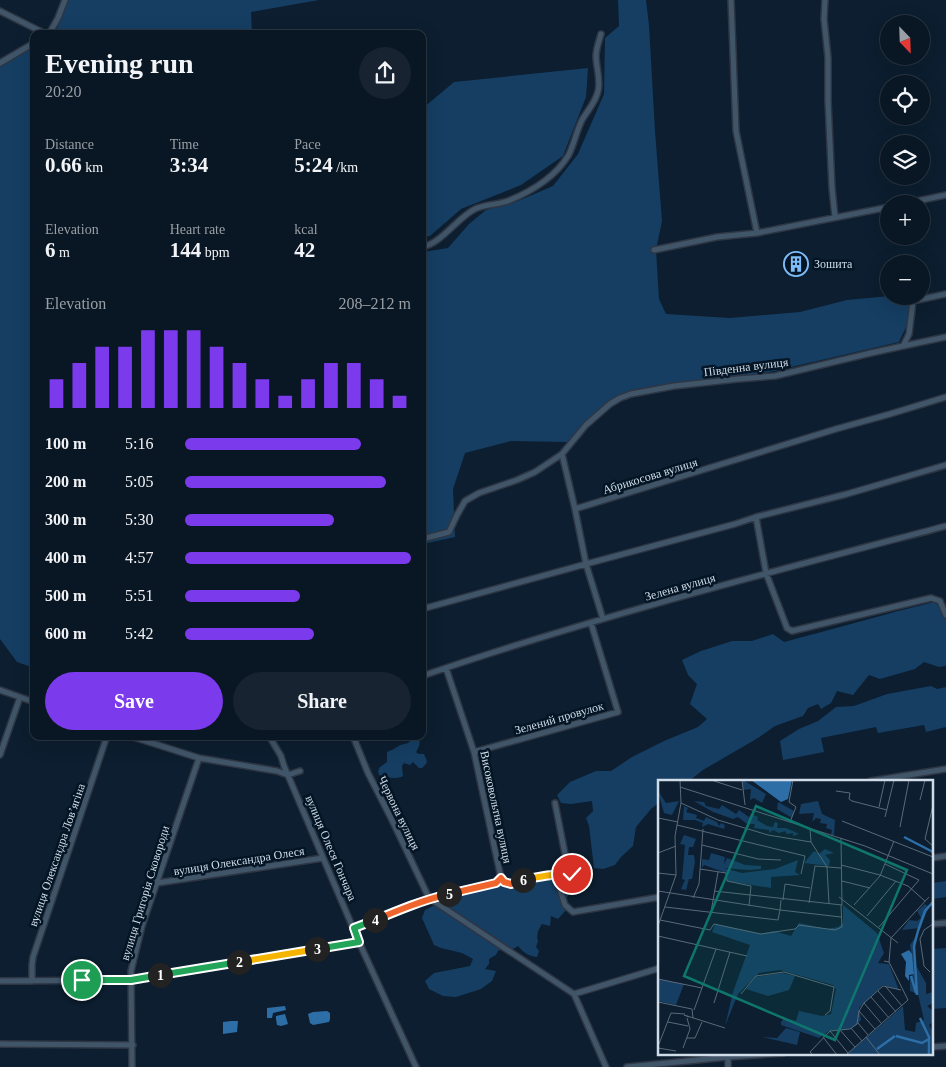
<!DOCTYPE html>
<html lang="en">
<head>
<meta charset="utf-8">
<style>
  :root { --surface:#091623; --page:#172330; --text:#f1f3f6; --muted:#999fa6; --line:#293541; --accent:#7c3aed }
  body { margin:0; font-family:"Times New Roman",serif; background:var(--page); color:var(--text); height:100vh; display:flex; flex-direction:column; font-size:19px; white-space:nowrap }
  * { box-sizing:border-box; margin:0 }
  p { font-size:16px; color:var(--muted) }
  .icon { flex:none; width:28px; height:28px; fill:none; stroke:currentColor; stroke-width:2; stroke-linecap:round; stroke-linejoin:round }
  .map { position:relative; flex:1; overflow:hidden }
  .side { position:absolute; left:30px; top:30px; width:396px; height:710px; display:flex; flex-direction:column; background:var(--surface); border-radius:10px; box-shadow:0 5px 20px #0002,0 0 0 1px var(--line) }
  .side>* { flex:none }
  .needle { width:32px; rotate:157deg }
  .fabs { position:absolute; left:880px; top:15px; display:grid; gap:10px }
  .fabs a { display:grid; place-items:center; width:50px; height:50px; border-radius:50%; background:var(--surface); box-shadow:0 5px 20px #0002,0 0 0 1px var(--line); font-size:25px }
  .pin { position:absolute; display:grid; place-items:center; width:42px; height:42px; color:#fff; margin:-21px; border:2px solid #fff; border-radius:50%; box-shadow:0 1px 5px #0007 }
  .km { position:absolute; width:25px; height:25px; margin:-12px; border-radius:50%; background:#222; color:#fff; font-size:14px; line-height:25px; text-align:center }
  .round { display:grid; place-items:center; flex:none; width:52px; height:52px; border-radius:26px; background:var(--page) }
  .overview { display:flex; align-items:center; justify-content:space-between; height:85px; padding:0 15px }
  h1 { font-size:28px; font-weight:700; line-height:38px }
  .stats { display:grid; grid-template-columns:repeat(3,1fr); gap:8px; height:85px; padding:5px 15px }
  .stats div { display:grid; align-content:center }
  .stats b { font-size:21px; font-weight:700 }
  .stats small { font-size:14px; font-weight:400 }
  .stats p { font-size:14px }
  .chart { height:140px; padding:10px 15px }
  .chart p { display:flex; justify-content:space-between }
  .chart svg { width:100%; height:90px; margin-top:5px; stroke:var(--accent); stroke-width:6 }
  .action { display:flex; gap:10px; margin-top:auto; padding:10px 15px }
  .action a { flex:1; height:58px; border-radius:30px; background:var(--accent); color:#fff; font-size:20px; font-weight:700; line-height:58px; text-align:center }
  .action a+a { background:var(--page); color:var(--text) }
  ul { padding:0 15px; list-style:none; font-size:16px }
  li { display:grid; grid-template-columns:80px 60px 1fr; align-items:center; height:38px }
  li i { height:12px; border-radius:6px; background:var(--accent) }
  .map>svg:first-child { display:block }
</style>
</head>
<body>
<div class="map">
<svg width="946" height="1067" viewBox="0 0 946 1067">
  <rect width="100%" height="100%" fill="#0c1e2f"/>
  <path fill="#153e62" d="M 67,0 L 319,0 L 251,12 L 252,34 L 55,34 Z
    M 618,0 L 646,0 L 649,25 L 655,131 L 662,221 L 656,250 L 659,299 L 666,314 L 730,318 L 800,312 L 847,300 L 890,296 L 898,296 L 911,303 L 907,325 L 899,342 L 774,371 L 634,397 L 610,404 L 591,417 L 567,442 L 511,441 L 465,453 L 453,489 L 455,537 L 423,544 L 423,252 L 448,248 L 469,224 L 486,210 L 518,201 L 553,186 L 578,154 L 604,94 L 605,38 L 619,26 Z
    M 34,45 L 34,668 L 17,662 L 0,639 L 0,62 Z
    M 588,68 L 586,97 L 563,156 L 521,185 L 461,209 L 430,236 L 423,237 L 423,108 L 454,82 Z
    M 934,602 L 942,609 L 946,617 L 946,666 L 939,667 L 924,662 L 915,669 L 880,679 L 869,675 L 853,695 L 837,691 L 831,703 L 821,709 L 818,704 L 808,708 L 803,716 L 775,726 L 758,738 L 703,770 L 689,781 L 660,781 L 660,802 L 651,809 L 636,827 L 633,846 L 621,857 L 615,865 L 603,869 L 594,868 L 589,826 L 586,818 L 593,811 L 592,801 L 571,804 L 561,803 L 557,795 L 570,782 L 596,771 L 611,771 L 632,757 L 664,741 L 698,727 L 707,719 L 690,704 L 697,684 L 688,675 L 682,660 L 701,651 L 732,641 L 752,641 L 773,634 L 784,642 C 834,629 884,614 934,602 Z
    M 931,686 L 937,689 L 946,687 L 946,727 L 926,732 L 924,725 L 878,733 L 876,727 L 821,738 L 824,752 L 783,760 L 780,741 L 799,729 L 818,721 L 836,707 L 854,706 L 887,694 Z
    M 417,737 C 422,742 419,747 416,752 L 418,754 L 424,754 L 427,761 L 426,764 L 422,768 L 419,768 L 413,762 L 410,765 L 404,763 L 402,766 L 403,776 C 396,780 387,777 379,775 L 378,771 L 380,767 L 387,762 L 387,752 L 394,749 L 400,745 L 408,743 L 414,738 Z
    M 564,872 L 568,873 L 574,881 C 570,890 564,900 567,909 L 558,919 L 551,916 L 550,926 L 542,924 L 538,931 L 537,937 L 538,941 L 536,947 L 539,951 L 537,957 C 528,956 524,953 518,946 L 508,952 L 502,949 L 498,951 L 496,955 L 489,959 L 489,964 L 485,969 L 496,971 L 492,981 L 481,989 L 456,997 L 443,996 L 429,989 L 425,981 L 434,973 L 470,966 L 473,959 L 462,953 L 441,948 L 434,945 L 422,918 L 425,910 L 443,901 L 464,893 L 505,883 L 511,885 L 547,881 Z
    M 946,881 L 946,897 L 933,899 L 933,917 L 932,917 L 932,883 Z
    M 946,948 L 946,1008 L 932,1009 L 932,949 Z"/>
  <path fill="#2e6ea7" d="M 285,1006 L 286,1010 L 273,1013 L 272,1018 L 267,1018 L 267,1008 Z
    M 327,1011 L 330,1013 L 330,1019 L 329,1022 L 313,1025 L 310,1023 L 308,1014 L 313,1012 Z
    M 285,1014 L 288,1024 L 281,1026 L 277,1025 L 276,1019 L 276,1016 Z
    M 231,1021 L 238,1021 L 237,1032 L 223,1034 L 223,1022 Z"/>
  <g fill="none" stroke-linecap="round" stroke-linejoin="round">
    <defs>
      <path id="minor" d="M 731,0 L 736,131 L 757,233
        M 825,0 L 824,19 L 828,58 L 828,101 L 832,188 L 835,217
        M 0,11 L 46,34
        M 49,34 L 58,18 L 65,0
        M 0,63 L 34,43
        M 903,204 L 946,195
        M 422,247 C 442,243 457,218 475,209 C 485,204 497,205 508,201 C 530,192 555,177 568,156 C 574,145 576,132 582,120 C 587,111 596,102 598,91 C 601,80 596,67 596,56 C 596,49 599,41 601,34
        M 654,250 L 717,237 L 757,233 L 889,207
        M 903,346 L 946,337
        M 562,454 L 575,509
        M 756,517 L 766,573 L 787,628 L 792,631 L 931,598 L 940,601 L 946,615
        M 422,539 L 449,532 L 457,515 L 465,501 L 479,493 L 517,480 L 535,472 L 562,454 L 586,425 L 610,404 L 620,398 L 631,394 L 674,386 L 738,379 L 775,376 L 871,353 L 903,346 L 909,334 L 913,301 L 946,294
        M 422,609 L 586,564 L 575,509 L 836,429 L 890,414 L 946,397
        M 603,619 L 586,564 L 735,524 L 756,517 L 847,494 L 946,465
        M 422,676 C 594,617 771,572 946,526
        M 0,690 L 34,702
        M 130,736 L 199,758 L 277,771 L 288,775 L 300,771
        M 269,736 L 281,756 L 284,766 L 359,942 L 416,1067
        M 353,736 L 368,773 L 392,820 L 429,898
        M 474,752 L 618,712 L 591,623
        M 0,755 L 20,697
        M 871,781 L 946,769
        M 555,803 L 567,864 L 572,873 L 566,876 L 555,874 L 565,905 L 573,912 L 660,897
        M 932,858 L 946,856
        M 501,878 L 504,882 L 511,883 L 540,876 L 555,874
        M 157,883 L 323,858
        M 429,898 L 574,994 L 606,1067
        M 932,924 L 946,923
        M 354,928 L 429,898 L 496,883 L 501,878 L 474,752 L 446,668
        M 0,981 L 131,980 L 280,956 L 359,942
        M 32,981 L 32,965 L 33,957 L 107,736
        M 574,994 L 660,968
        M 0,1044 L 133,1045
        M 932,1047 L 946,1046
        M 728,1057 L 728,1067
        M 132,1067 L 131,971 L 142,926 L 199,758
        M 627,1067 L 728,1057 L 783,1053"/>
    </defs>
    <use href="#minor" stroke="#2e3644" stroke-width="8"/>
    <use href="#minor" stroke="#415569" stroke-width="5"/>
  </g>
  <g fill="none" stroke-linecap="round" stroke-linejoin="round">
    <defs>
      <path id="split-1" d="M 82,980 L 131,980 L 160,975"/>
      <path id="split-2" d="M 160,975 L 239,962"/>
      <path id="split-3" d="M 239,962 L 317,949"/>
      <path id="split-4" d="M 317,949 L 359,942 L 354,928 L 375,920"/>
      <path id="split-5" d="M 375,920 C 399,910 423,900 449,894"/>
      <path id="split-6" d="M 449,894 L 496,883 L 501,878 L 504,882 L 511,884 L 523,880"/>
      <path id="split-7" d="M 523,880 C 533,878 542,876 552,875 C 559,874 565,877 572,874"/>
    </defs>
    <use href="#split-1" stroke="#fff" stroke-width="10"/>
    <use href="#split-2" stroke="#fff" stroke-width="10"/>
    <use href="#split-3" stroke="#fff" stroke-width="10"/>
    <use href="#split-4" stroke="#fff" stroke-width="10"/>
    <use href="#split-5" stroke="#fff" stroke-width="10"/>
    <use href="#split-6" stroke="#fff" stroke-width="10"/>
    <use href="#split-7" stroke="#fff" stroke-width="10"/>
    <use href="#split-1" stroke="#22a559" stroke-width="6"/>
    <use href="#split-2" stroke="#22a559" stroke-width="6"/>
    <use href="#split-3" stroke="#f5b400" stroke-width="6"/>
    <use href="#split-4" stroke="#22a559" stroke-width="6"/>
    <use href="#split-5" stroke="#f0652b" stroke-width="6"/>
    <use href="#split-6" stroke="#f0652b" stroke-width="6"/>
    <use href="#split-7" stroke="#f5b400" stroke-width="6"/>
  </g>
  <defs>
    <symbol id="building-ring" viewBox="-11 -11 22 22"><circle r="9.5" fill="#041525" stroke="#7ebdf9" stroke-width="1.5"/><path d="M-4-6H4V6H1V3H-1V6H-4ZM-2.5-4.3h1.7v1.8h-1.7ZM.8-4.3h1.7v1.8H.8ZM-2.5-1h1.7V.8h-1.7ZM.8-1h1.7V.8H.8Z" fill="#7ebdf9"/></symbol>
  </defs>
  <g fill-rule="evenodd">
    <use href="#building-ring" x="782" y="250" width="28" height="28"/>
  </g>
  <g text-anchor="middle" dominant-baseline="central" stroke-width="5" stroke-linejoin="round" paint-order="stroke">
    <g font-size="12" fill="#d0dce8" stroke="#041525" text-anchor="start">
      <text x="814" y="264">Зошита</text>
    </g>
    <g font-size="12" fill="#d0dce8" stroke="#041525">
      <text transform="translate(746 367) rotate(-7)">Південна вулиця</text>
      <text transform="translate(650 476) rotate(-17)">Абрикосова вулиця</text>
      <text transform="translate(680 587) rotate(-16)">Зелена вулиця</text>
      <text transform="translate(559 718) rotate(-16)">Зелений провулок</text>
      <text transform="translate(496 807) rotate(78)">Високовольтна вулиця</text>
      <text transform="translate(399 813) rotate(64)">Червона вулиця</text>
      <text transform="translate(331 848) rotate(67)">вулиця Олеся Гончара</text>
      <text transform="translate(57 855) rotate(-71)">вулиця Олександра Ловʼягіна</text>
      <text transform="translate(239 861) rotate(-9)">вулиця Олександра Олеся</text>
      <text transform="translate(145 893) rotate(-73)">вулиця Григорія Сковороди</text>
    </g>
  </g>
  <g transform="translate(658 780)">
    <rect width="275" height="275" fill="#0c1e2f"/>
    <path d="M 85,0 L 108,14 L 104,23 L 96,18 L 92,20 L 93,9 L 85,10 ZM 0,11 L 8,23 L 21,21 L 14,35 L 6,33 ZM 36,21 L 46,22 L 48,26 L 61,29 L 64,25 L 78,34 L 81,30 L 91,37 L 93,34 L 100,37 L 99,40 L 109,46 L 115,47 L 117,42 L 120,43 L 119,48 L 128,48 L 141,54 L 135,56 L 135,53 L 129,54 L 127,51 L 121,53 L 115,50 L 111,53 L 111,50 L 96,48 L 97,44 L 89,44 L 80,37 L 75,39 L 55,32 ZM 160,21 L 164,34 L 177,40 L 176,55 L 173,55 L 174,50 L 168,48 L 169,44 L 162,43 L 163,39 L 158,38 L 154,42 L 156,33 L 141,34 L 143,24 ZM 120,22 L 136,31 L 134,38 L 119,29 ZM 26,26 L 30,28 L 28,32 L 39,35 L 38,38 L 46,41 L 48,37 L 59,42 L 61,46 L 63,43 L 67,45 L 66,49 L 50,44 L 44,47 L 45,43 L 37,40 L 25,40 ZM 26,55 L 38,59 L 35,67 L 31,67 L 30,75 L 36,75 L 37,82 L 34,99 L 31,99 L 28,110 L 23,109 L 27,100 L 24,99 L 27,65 L 22,64 ZM 167,69 L 176,73 L 167,75 L 172,80 L 171,86 L 146,83 L 156,71 L 161,74 ZM 53,73 L 67,77 L 66,84 L 69,78 L 87,85 L 103,86 L 103,89 L 91,90 L 66,88 L 84,93 L 117,89 L 140,80 L 137,92 L 142,95 L 113,97 L 113,108 L 69,101 L 68,93 L 46,85 L 44,88 L 44,79 L 51,80 ZM 267,124 L 271,127 L 262,148 L 244,150 L 251,140 L 259,141 L 263,138 L 259,131 ZM 185,125 L 219,153 L 226,173 L 220,183 L 231,184 L 241,210 L 225,205 L 201,228 L 203,240 L 199,245 L 191,249 L 171,251 L 161,258 L 123,245 L 123,242 L 126,238 L 138,241 L 141,231 L 164,236 L 173,234 L 178,209 L 175,205 L 122,190 L 101,193 L 80,214 L 67,246 L 75,212 L 92,165 L 54,152 L 57,144 L 103,154 L 116,151 L 133,156 L 141,143 L 169,149 L 180,147 L 185,143 ZM 258,156 L 256,182 L 268,203 L 268,214 L 275,212 L 275,223 L 269,226 L 274,230 L 275,242 L 271,245 L 275,252 L 275,275 L 188,275 L 245,226 L 247,250 L 257,252 L 258,243 L 266,240 L 260,214 L 252,211 L 252,197 L 256,193 L 252,165 ZM 124,193 L 137,196 L 131,210 L 110,216 L 88,209 L 98,197 ZM 0,199 L 26,204 L 18,225 L 0,221 ZM 128,248 L 142,252 L 139,265 L 104,257 L 119,258 Z" fill="#153e62"/>
    <path d="M 93,0 L 134,0 L 130,19 L 123,22 ZM 251,170 L 254,174 L 256,194 L 251,195 L 251,201 L 247,196 L 248,182 L 243,174 Z" fill="#2e6ea7"/>
    <path fill="none" stroke="#2e6ea7" stroke-width="2.5" d="M 246,57 L 275,72M 260,151 L 267,131 L 275,122M 256,166 L 260,151M 256,166 L 259,215M 253,196 L 258,213M 262,238 L 271,257 L 271,275M 238,256 L 264,263 L 271,259M 219,269 L 237,256"/>
    <path fill="none" stroke="#5a6a79" stroke-width="1" d="M 53,0 L 84,10M 84,0 L 87,25M 22,7 L 207,66 L 275,94M 178,11 L 192,13 L 191,19 L 194,21 L 229,30M 262,20 L 267,0M 23,23 L 60,40 L 110,55 L 153,62M 275,25 L 267,59 L 275,66M 221,27 L 227,0M 227,37 L 236,0M 0,38 L 20,42M 184,41 L 275,77M 132,42 L 138,27 L 131,22 L 135,0M 19,45 L 147,76 L 143,94M 242,47 L 251,0M 152,48 L 153,62 L 169,87M 44,65 L 100,79 L 123,80M 0,73 L 18,66M 183,85 L 222,95 L 250,106 L 267,121M 169,87 L 171,124M 42,89 L 68,93 L 69,101 L 93,106 L 91,126M 0,93 L 18,95M 184,101 L 212,108M 0,111 L 122,130 L 123,120M 56,111 L 184,125 L 183,58M 181,117 L 240,163M 35,118 L 41,104 L 45,49M 125,120 L 127,104 L 152,108M 151,123 L 157,86 L 183,88M 196,125 L 222,96 L 236,61M 7,127 L 120,140 L 122,130 L 183,137M 53,132 L 60,92M 209,136 L 238,101M 2,140 L 52,150 L 56,144 L 103,154 L 137,149 L 141,145 L 177,150 L 184,147 L 183,125M 0,146 L 18,95 L 17,56 L 23,23 L 22,0M 221,147 L 261,100 L 227,84M 0,156 L 89,176M 233,158 L 271,117M 231,182 L 233,158M 272,192 L 266,186 L 262,159 L 266,150 L 275,144M 0,199 L 44,208M 228,207 L 244,226M 220,211 L 238,232M 83,214 L 98,196 L 126,192 L 176,207 L 172,231 L 167,235M 213,217 L 231,238M 0,222 L 34,229 L 35,238M 56,223 L 72,172M 206,223 L 201,231 L 217,249M 36,230 L 58,169M 31,237 L 26,235 L 67,248M 10,242 L 30,246M 200,243 L 210,255M 223,243 L 206,223 L 225,206 L 243,210M 193,248 L 204,261M 182,250 L 197,267M 172,251 L 190,273M 165,257 L 179,275M 208,257 L 222,275M 29,258 L 37,258 L 44,242M 1,264 L 13,233 L 27,234M 0,268 L 18,271M 25,268 L 32,249 L 29,238M 155,275 L 152,272 L 172,251 L 192,249 L 199,244 L 201,231M 188,275 L 250,220 L 231,182 L 226,181"/>
    <path fill="#0f766e" fill-opacity="0.15" stroke="#0f766e" stroke-width="2.5" d="M 98,26 L 249,90 L 177,260 L 26,196 Z"/>
    <rect width="275" height="275" fill="none" stroke="#d0dce8" stroke-width="2.5"/>
  </g>
</svg>
<div class="fabs">
<a><svg class="needle" viewBox="-14 -14 28 28"><path d="M0-13l5 13h-10z" fill="#e53935"/><path d="M0 13l5-13h-10z" fill="#999fa6"/></svg></a>
<a><svg class="icon" aria-label="locate" viewBox="0 0 24 24"><circle cx="12" cy="12" r="6"/><path d="M12 2v4M12 18v4M2 12h4M18 12h4"/></svg></a>
<a><svg class="icon" aria-label="layers" viewBox="0 0 24 24"><path d="M12 4l9 5-9 5-9-5zM3 14l9 5 9-5"/></svg></a>
<a>+</a>
<a>−</a>
</div>
<div class="pin" style="left:82px;top:980px;background:#1e9e55"><svg class="icon" aria-label="arrive" viewBox="0 0 24 24"><path d="M6 21V4h12l-3 4 3 4H6"/></svg></div>
<div class="pin" style="left:572px;top:874px;background:#d93025"><svg class="icon" aria-label="check" viewBox="0 0 24 24"><path d="M5 12l5 5 9-10"/></svg></div>
<b class="km" style="left:160px;top:975px">1</b>
<b class="km" style="left:239px;top:962px">2</b>
<b class="km" style="left:317px;top:949px">3</b>
<b class="km" style="left:375px;top:920px">4</b>
<b class="km" style="left:449px;top:894px">5</b>
<b class="km" style="left:523px;top:880px">6</b>
<section class="side">
<div class="overview"><div><h1>Evening run</h1><p>20:20</p></div><a class="round"><svg class="icon" aria-label="share" viewBox="0 0 24 24"><path d="M12 15V3M7 8l5-5 5 5M5 13v7h14v-7"/></svg></a></div>
<div class="stats">
<div><p>Distance</p><b>0.66<small> km</small></b></div>
<div><p>Time</p><b>3:34</b></div>
<div><p>Pace</p><b>5:24<small> /km</small></b></div>
</div>
<div class="stats">
<div><p>Elevation</p><b>6<small> m</small></b></div>
<div><p>Heart rate</p><b>144<small> bpm</small></b></div>
<div><p>kcal</p><b>42</b></div>
</div>
<div class="chart"><p><span>Elevation</span>208–212 m</p>
<svg viewBox="0 0 160 44" preserveAspectRatio="none"><path d="M5 44V30M15 44V22M25 44V14M35 44V14M45 44V6M55 44V6M65 44V6M75 44V14M85 44V22M95 44V30M105 44V38M115 44V30M125 44V22M135 44V22M145 44V30M155 44V38"/></svg>
</div>
<ul>
<li><b>100 m</b>5:16<i style="width:78%"></i></li>
<li><b>200 m</b>5:05<i style="width:89%"></i></li>
<li><b>300 m</b>5:30<i style="width:66%"></i></li>
<li><b>400 m</b>4:57<i style="width:100%"></i></li>
<li><b>500 m</b>5:51<i style="width:51%"></i></li>
<li><b>600 m</b>5:42<i style="width:57%"></i></li>
</ul>
<div class="action"><a>Save</a><a>Share</a></div>
</section>
</div>
</body>
</html>
